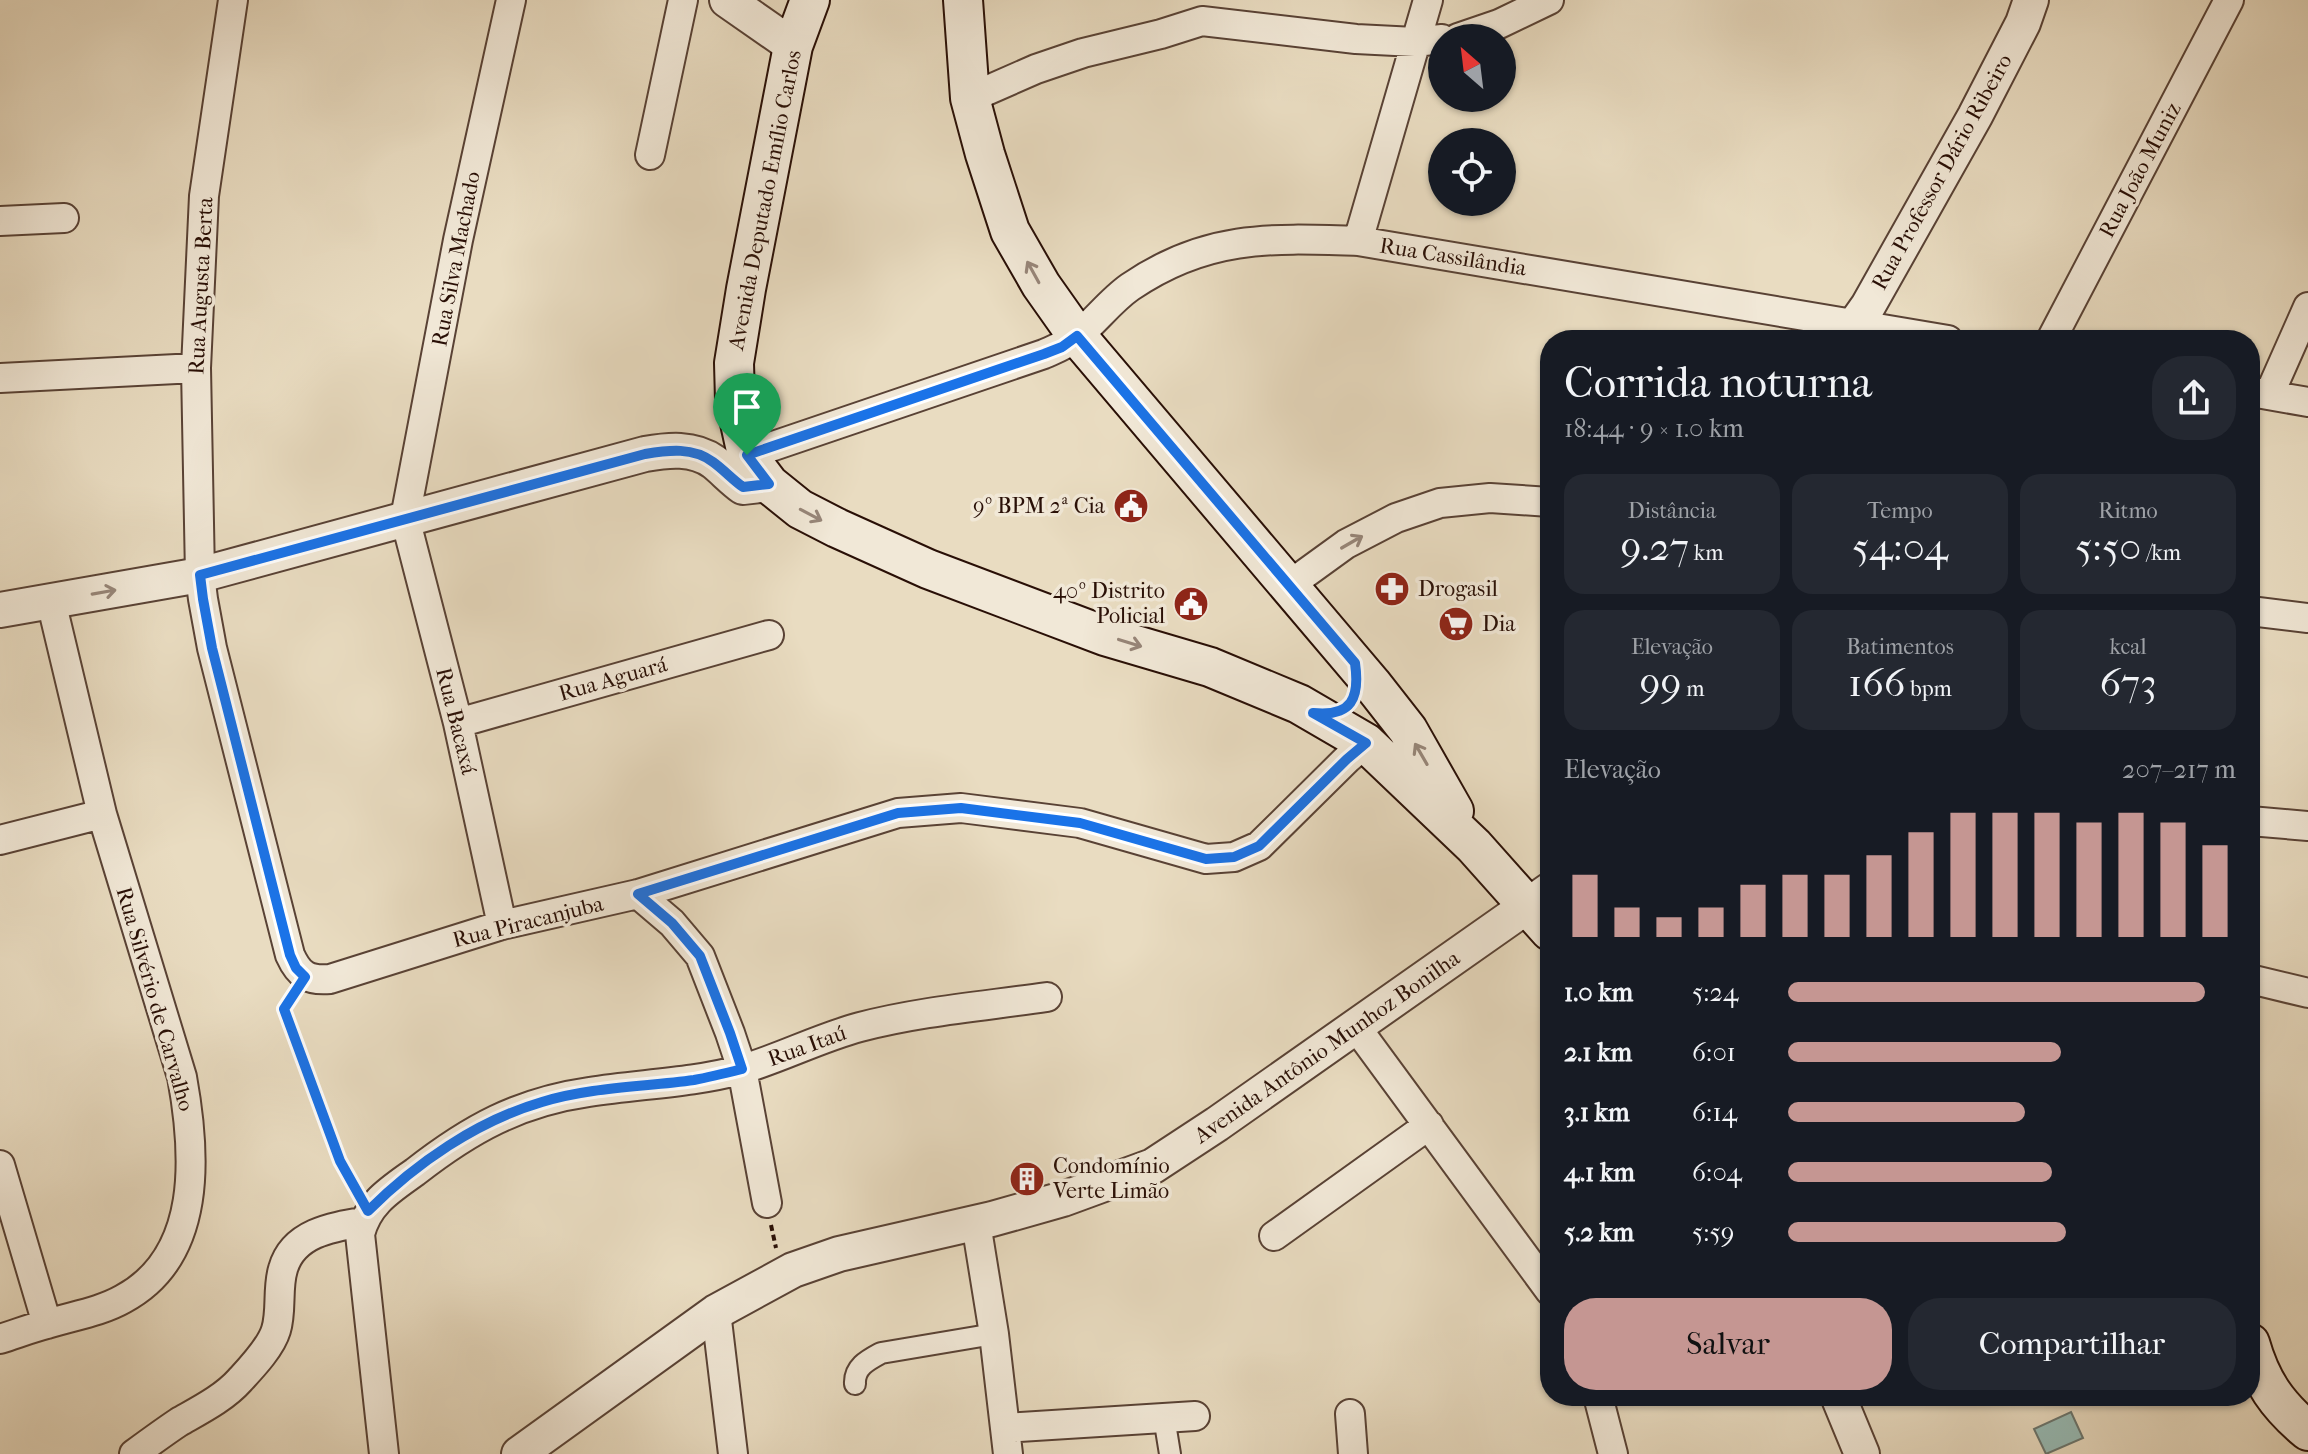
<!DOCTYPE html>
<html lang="pt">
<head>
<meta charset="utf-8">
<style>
  :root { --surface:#171b24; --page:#242831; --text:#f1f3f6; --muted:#9ea1a6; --accent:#c59692 }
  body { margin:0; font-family:"IM FELL French Canon",serif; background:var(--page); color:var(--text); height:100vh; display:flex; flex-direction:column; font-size:30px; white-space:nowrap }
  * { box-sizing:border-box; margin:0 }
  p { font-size:26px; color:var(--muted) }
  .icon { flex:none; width:44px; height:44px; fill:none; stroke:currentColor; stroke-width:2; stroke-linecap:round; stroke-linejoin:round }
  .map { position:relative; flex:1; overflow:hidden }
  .details { position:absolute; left:1540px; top:330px; width:720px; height:1076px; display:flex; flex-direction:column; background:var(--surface); border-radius:32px; box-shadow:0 2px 6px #0004 }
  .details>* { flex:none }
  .needle { width:52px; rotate:332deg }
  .buttons { position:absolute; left:1428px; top:24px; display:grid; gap:16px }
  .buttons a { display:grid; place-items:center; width:88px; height:88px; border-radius:50%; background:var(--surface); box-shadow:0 2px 6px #0004; font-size:40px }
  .pin { position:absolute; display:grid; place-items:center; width:68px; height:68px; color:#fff; margin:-82px -34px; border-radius:50% 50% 50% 0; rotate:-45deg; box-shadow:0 0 8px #0007 }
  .pin .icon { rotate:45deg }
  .round { display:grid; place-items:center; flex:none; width:84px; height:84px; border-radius:32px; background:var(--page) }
  .summary { display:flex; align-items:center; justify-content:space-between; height:136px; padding:0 24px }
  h1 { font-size:44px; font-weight:600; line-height:60px }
  .figures { display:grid; grid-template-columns:repeat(3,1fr); gap:12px; height:136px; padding:8px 24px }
  .figures div { display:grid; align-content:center; border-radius:20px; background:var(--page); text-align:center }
  .figures b { font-size:40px; font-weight:600 }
  .figures small { font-size:22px; font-weight:400 }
  .figures p { font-size:22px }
  .chart { height:224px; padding:16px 24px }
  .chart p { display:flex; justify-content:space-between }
  .chart svg { width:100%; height:144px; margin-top:8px; stroke:var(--accent); stroke-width:6 }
  .button { display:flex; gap:16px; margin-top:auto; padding:16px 24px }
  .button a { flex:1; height:92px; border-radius:32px; background:var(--accent); color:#111; font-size:32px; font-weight:600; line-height:92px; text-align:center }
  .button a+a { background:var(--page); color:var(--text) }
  ul { padding:0 24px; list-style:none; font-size:26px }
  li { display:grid; grid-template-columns:128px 96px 1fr; align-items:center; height:60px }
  li i { height:20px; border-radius:10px; background:var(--accent) }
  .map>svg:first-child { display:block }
</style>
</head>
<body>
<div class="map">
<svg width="2308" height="1454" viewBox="0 0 2308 1454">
  <rect width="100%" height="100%" fill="#e9dcc1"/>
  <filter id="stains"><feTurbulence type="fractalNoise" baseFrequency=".0025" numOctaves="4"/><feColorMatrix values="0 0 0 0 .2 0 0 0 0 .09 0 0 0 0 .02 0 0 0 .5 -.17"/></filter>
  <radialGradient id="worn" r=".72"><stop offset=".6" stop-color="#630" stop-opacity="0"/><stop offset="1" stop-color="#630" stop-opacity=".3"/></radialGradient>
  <path fill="#97bbb5" stroke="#6b766f" stroke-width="2" d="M 2071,1412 L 2083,1438 L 2046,1454 L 2034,1429 Z"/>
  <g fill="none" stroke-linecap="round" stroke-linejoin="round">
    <defs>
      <path id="pedestrian" d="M 855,1384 C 854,1367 868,1360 881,1353 L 994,1334
        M 1164,1417 L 1170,1454"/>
      <path id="minor" d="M 233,0 L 204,196 L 196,368 L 200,575 L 203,599 L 212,648 L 290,955 C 299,975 308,981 330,979 L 502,925 L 638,894 L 898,813 L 961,808 L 1080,823 L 1206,859 L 1234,857 L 1259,846 L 1347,759 L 1366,743
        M 1458,38 L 1499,24 L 1549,0
        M 970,98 L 1036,69 L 1083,53 L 1161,34 L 1202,21 L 1356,39 L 1415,42 L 1442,39
        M 650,155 L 683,0
        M 0,221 L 64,218
        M 1358,241 L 1428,0
        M 2051,340 L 2229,0
        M 0,378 L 196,368
        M 2251,392 L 2308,402
        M 2269,395 L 2308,307
        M 747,455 L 1044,354 C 1055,349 1066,345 1076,337 C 1095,322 1110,301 1130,287 C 1206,235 1270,238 1358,241 L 1948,340
        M 1288,586 L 1346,544 L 1396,518 L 1440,503 L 1490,498 L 1550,502
        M 2250,611 L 2308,618
        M 458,723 L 769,635
        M 2250,821 L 2308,826
        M 0,840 L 102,814
        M 638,894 L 672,923 L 700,956 L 730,1033 L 742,1069 L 767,1203
        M 502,925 L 458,723 L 405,518 L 458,240 L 511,0
        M 2250,979 L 2308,993
        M 1356,1027 L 1550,1291
        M 0,1165 L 47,1324
        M 976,1223 L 994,1334 L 1008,1454
        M 1274,1236 L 1429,1125
        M 716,1312 L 733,1454
        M 0,1339 C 16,1334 31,1328 47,1324 C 72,1316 100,1312 123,1299 C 203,1256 196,1154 182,1077 L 102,814 L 51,601
        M 1598,1396 L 1613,1454
        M 1350,1414 L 1353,1454
        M 1005,1428 L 1195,1416
        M 134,1454 C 149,1443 164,1432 179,1422 C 200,1410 224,1398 240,1380 C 252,1367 271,1347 276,1330 C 282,1311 277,1288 283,1269 C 293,1233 332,1227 363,1222
        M 384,1454 L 360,1234 C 368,1203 390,1190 415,1172 C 470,1129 519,1102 589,1092 C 640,1084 691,1083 740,1070 C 781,1058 819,1038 860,1027 C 921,1011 985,1006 1047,997"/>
      <path id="tertiary" d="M 727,0 L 793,46
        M 1844,340 L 1868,306 L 1975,116 L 2023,23 L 2031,0
        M 0,610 L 200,575 L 645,454 C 668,450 693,447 714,462 C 724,470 733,480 743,487 L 769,484
        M 1838,1396 L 1862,1454
        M 519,1454 L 716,1312 L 793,1270 L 839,1254 L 992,1219 L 1063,1199 L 1153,1166 L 1217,1124 L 1550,890"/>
      <path id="secondary" d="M 810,0 L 793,46 L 746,289 L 734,363 L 735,400 L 747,455 L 769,484 L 800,509 L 837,528 L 928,569 L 1105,636 L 1210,667 L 1299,704 L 1366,743 L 1474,846 L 1550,931
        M 963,0 L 970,98 L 985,154 L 1010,231 L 1041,285 L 1077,336 L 1372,684 L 1408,730 L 1454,811
        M 2250,1343 C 2261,1382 2277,1405 2308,1431"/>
    </defs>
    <use href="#pedestrian" stroke="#594235" stroke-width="24"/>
    <use href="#minor" stroke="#594235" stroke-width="32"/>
    <use href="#tertiary" stroke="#594235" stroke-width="38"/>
    <use href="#secondary" stroke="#290f06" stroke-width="42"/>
    <path stroke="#290f06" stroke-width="4" stroke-dasharray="6 4" stroke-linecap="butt" d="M 293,996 L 284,1009 L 340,1161 L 356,1190
      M 771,1225 L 776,1248"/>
    <use href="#pedestrian" stroke="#f1e8d7" stroke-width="20"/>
    <use href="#minor" stroke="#f1e8d7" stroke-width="28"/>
    <use href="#tertiary" stroke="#f1e8d7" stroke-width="34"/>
    <use href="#secondary" stroke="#f1e8d7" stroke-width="38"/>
  </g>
  <defs><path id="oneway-shaft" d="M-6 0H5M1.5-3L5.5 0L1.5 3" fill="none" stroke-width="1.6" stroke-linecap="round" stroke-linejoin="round" transform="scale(2)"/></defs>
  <g stroke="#978679">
    <use href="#oneway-shaft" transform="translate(1033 272) rotate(-119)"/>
    <use href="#oneway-shaft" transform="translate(811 515) rotate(28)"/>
    <use href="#oneway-shaft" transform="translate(1352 542) rotate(-30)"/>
    <use href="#oneway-shaft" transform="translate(104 592) rotate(-10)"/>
    <use href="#oneway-shaft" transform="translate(1130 643) rotate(17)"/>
    <use href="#oneway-shaft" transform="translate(1421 754) rotate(-120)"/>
  </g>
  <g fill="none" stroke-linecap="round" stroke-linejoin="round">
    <defs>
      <path id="route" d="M 1077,336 L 1355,663 C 1360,698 1352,717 1313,713 L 1366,743 L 1347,759 L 1259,846 L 1234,857 L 1206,859 L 1080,823 L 961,808 L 898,813 L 638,894 L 672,923 L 700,956 L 730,1033 L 742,1069 C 726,1073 710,1077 694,1080 C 644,1087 591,1087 542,1102 C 477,1121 416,1163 368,1211 L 340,1161 L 284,1009 L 305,977 L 296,968 L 290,955 L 212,648 L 203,599 L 200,575 L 645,454 C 669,450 693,447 713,462 C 724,470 733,480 743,487 L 769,484 L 747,455 L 1044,354 L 1062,347 Z"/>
    </defs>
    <use href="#route" stroke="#fff" stroke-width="16"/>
    <use href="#route" stroke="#1a73e8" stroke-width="10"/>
  </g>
  <defs>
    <symbol id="civic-disc" viewBox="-11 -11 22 22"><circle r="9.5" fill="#8f2418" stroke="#f1e8d7"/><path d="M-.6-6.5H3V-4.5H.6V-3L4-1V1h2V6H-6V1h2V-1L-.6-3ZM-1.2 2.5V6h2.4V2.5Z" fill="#fff"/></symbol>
    <symbol id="pharmacy-disc" viewBox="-11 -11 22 22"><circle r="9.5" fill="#8f2418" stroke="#f1e8d7"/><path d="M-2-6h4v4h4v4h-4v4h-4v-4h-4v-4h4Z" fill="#fff"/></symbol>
    <symbol id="supermarket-disc" viewBox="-11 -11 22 22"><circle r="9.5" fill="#8f2418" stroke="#f1e8d7"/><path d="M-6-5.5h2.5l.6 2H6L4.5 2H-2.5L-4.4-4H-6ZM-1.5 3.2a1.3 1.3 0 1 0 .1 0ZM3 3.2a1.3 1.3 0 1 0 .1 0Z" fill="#fff"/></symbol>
    <symbol id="building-disc" viewBox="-11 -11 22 22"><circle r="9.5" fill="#8f2418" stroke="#f1e8d7"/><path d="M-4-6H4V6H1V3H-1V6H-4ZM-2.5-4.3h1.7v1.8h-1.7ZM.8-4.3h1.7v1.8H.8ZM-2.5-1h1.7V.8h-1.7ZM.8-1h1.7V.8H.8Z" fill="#fff"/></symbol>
  </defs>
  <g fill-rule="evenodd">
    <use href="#civic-disc" x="1111" y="486" width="40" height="40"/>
    <use href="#pharmacy-disc" x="1372" y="569" width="40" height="40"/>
    <use href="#civic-disc" x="1171" y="584" width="40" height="40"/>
    <use href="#supermarket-disc" x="1436" y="604" width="40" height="40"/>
    <use href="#building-disc" x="1007" y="1159" width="40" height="40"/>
  </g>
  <g text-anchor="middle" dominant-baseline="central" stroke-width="7" stroke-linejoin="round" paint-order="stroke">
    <g font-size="22" fill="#290f06" stroke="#f1e8d7">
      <text transform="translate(2140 170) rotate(-62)">Rua João Muniz</text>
      <text transform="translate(1942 172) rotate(-61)">Rua Professor Dário Ribeiro</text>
      <text transform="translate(765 200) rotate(-79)">Avenida Deputado Emílio Carlos</text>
      <text transform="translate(1453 257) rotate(9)">Rua Cassilândia</text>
      <text transform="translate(456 259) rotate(-79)">Rua Silva Machado</text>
      <text transform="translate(201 286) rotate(-87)">Rua Augusta Berta</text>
      <text transform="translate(613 679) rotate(-16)">Rua Aguará</text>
      <text transform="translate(456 721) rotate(76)">Rua Bacaxá</text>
      <text transform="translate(528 922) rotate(-14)">Rua Piracanjuba</text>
      <text transform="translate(155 999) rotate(74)">Rua Silvério de Carvalho</text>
      <text transform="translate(807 1046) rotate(-20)">Rua Itaú</text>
      <text transform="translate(1327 1047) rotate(-35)">Avenida Antônio Munhoz Bonilha</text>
    </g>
    <g font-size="22" fill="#290f06" stroke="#f1e8d7" text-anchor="start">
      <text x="1105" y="506" text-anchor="end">9º BPM 2ª Cia</text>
      <text x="1418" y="589">Drogasil</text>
      <text x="1165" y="591" text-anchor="end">40º Distrito<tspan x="1165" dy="25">Policial</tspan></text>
      <text x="1482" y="624">Dia</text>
      <text x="1053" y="1166">Condomínio<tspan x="1053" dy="25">Verte Limão</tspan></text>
    </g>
  </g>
  <rect width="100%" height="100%" filter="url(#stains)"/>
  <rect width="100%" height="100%" fill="url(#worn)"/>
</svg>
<div class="buttons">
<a><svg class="needle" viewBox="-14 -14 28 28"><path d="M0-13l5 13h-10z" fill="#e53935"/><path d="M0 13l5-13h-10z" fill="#9ea1a6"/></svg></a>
<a><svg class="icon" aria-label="locate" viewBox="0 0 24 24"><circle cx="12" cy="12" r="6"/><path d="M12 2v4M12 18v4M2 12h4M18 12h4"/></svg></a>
</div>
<div class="pin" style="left:747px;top:455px;background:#1e9e55"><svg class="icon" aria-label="arrive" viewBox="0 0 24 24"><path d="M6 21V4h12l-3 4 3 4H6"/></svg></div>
<section class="details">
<div class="summary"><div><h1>Corrida noturna</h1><p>18:44 · 9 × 1.0 km</p></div><a class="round"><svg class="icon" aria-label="share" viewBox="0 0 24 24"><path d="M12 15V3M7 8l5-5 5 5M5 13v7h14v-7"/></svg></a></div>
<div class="figures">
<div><p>Distância</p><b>9.27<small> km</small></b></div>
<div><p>Tempo</p><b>54:04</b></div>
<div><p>Ritmo</p><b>5:50<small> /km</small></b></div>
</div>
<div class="figures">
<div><p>Elevação</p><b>99<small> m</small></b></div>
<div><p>Batimentos</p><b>166<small> bpm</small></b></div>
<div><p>kcal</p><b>673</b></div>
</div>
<div class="chart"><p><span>Elevação</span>207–217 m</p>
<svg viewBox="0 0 160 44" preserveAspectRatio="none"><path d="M5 44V25M15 44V35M25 44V38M35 44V35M45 44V28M55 44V25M65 44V25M75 44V19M85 44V12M95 44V6M105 44V6M115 44V6M125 44V9M135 44V6M145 44V9M155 44V16"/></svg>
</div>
<ul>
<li><b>1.0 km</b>5:24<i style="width:93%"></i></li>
<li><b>2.1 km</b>6:01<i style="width:61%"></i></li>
<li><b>3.1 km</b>6:14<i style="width:53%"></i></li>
<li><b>4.1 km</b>6:04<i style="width:59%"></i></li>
<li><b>5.2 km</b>5:59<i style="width:62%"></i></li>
</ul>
<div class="button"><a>Salvar</a><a>Compartilhar</a></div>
</section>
</div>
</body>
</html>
